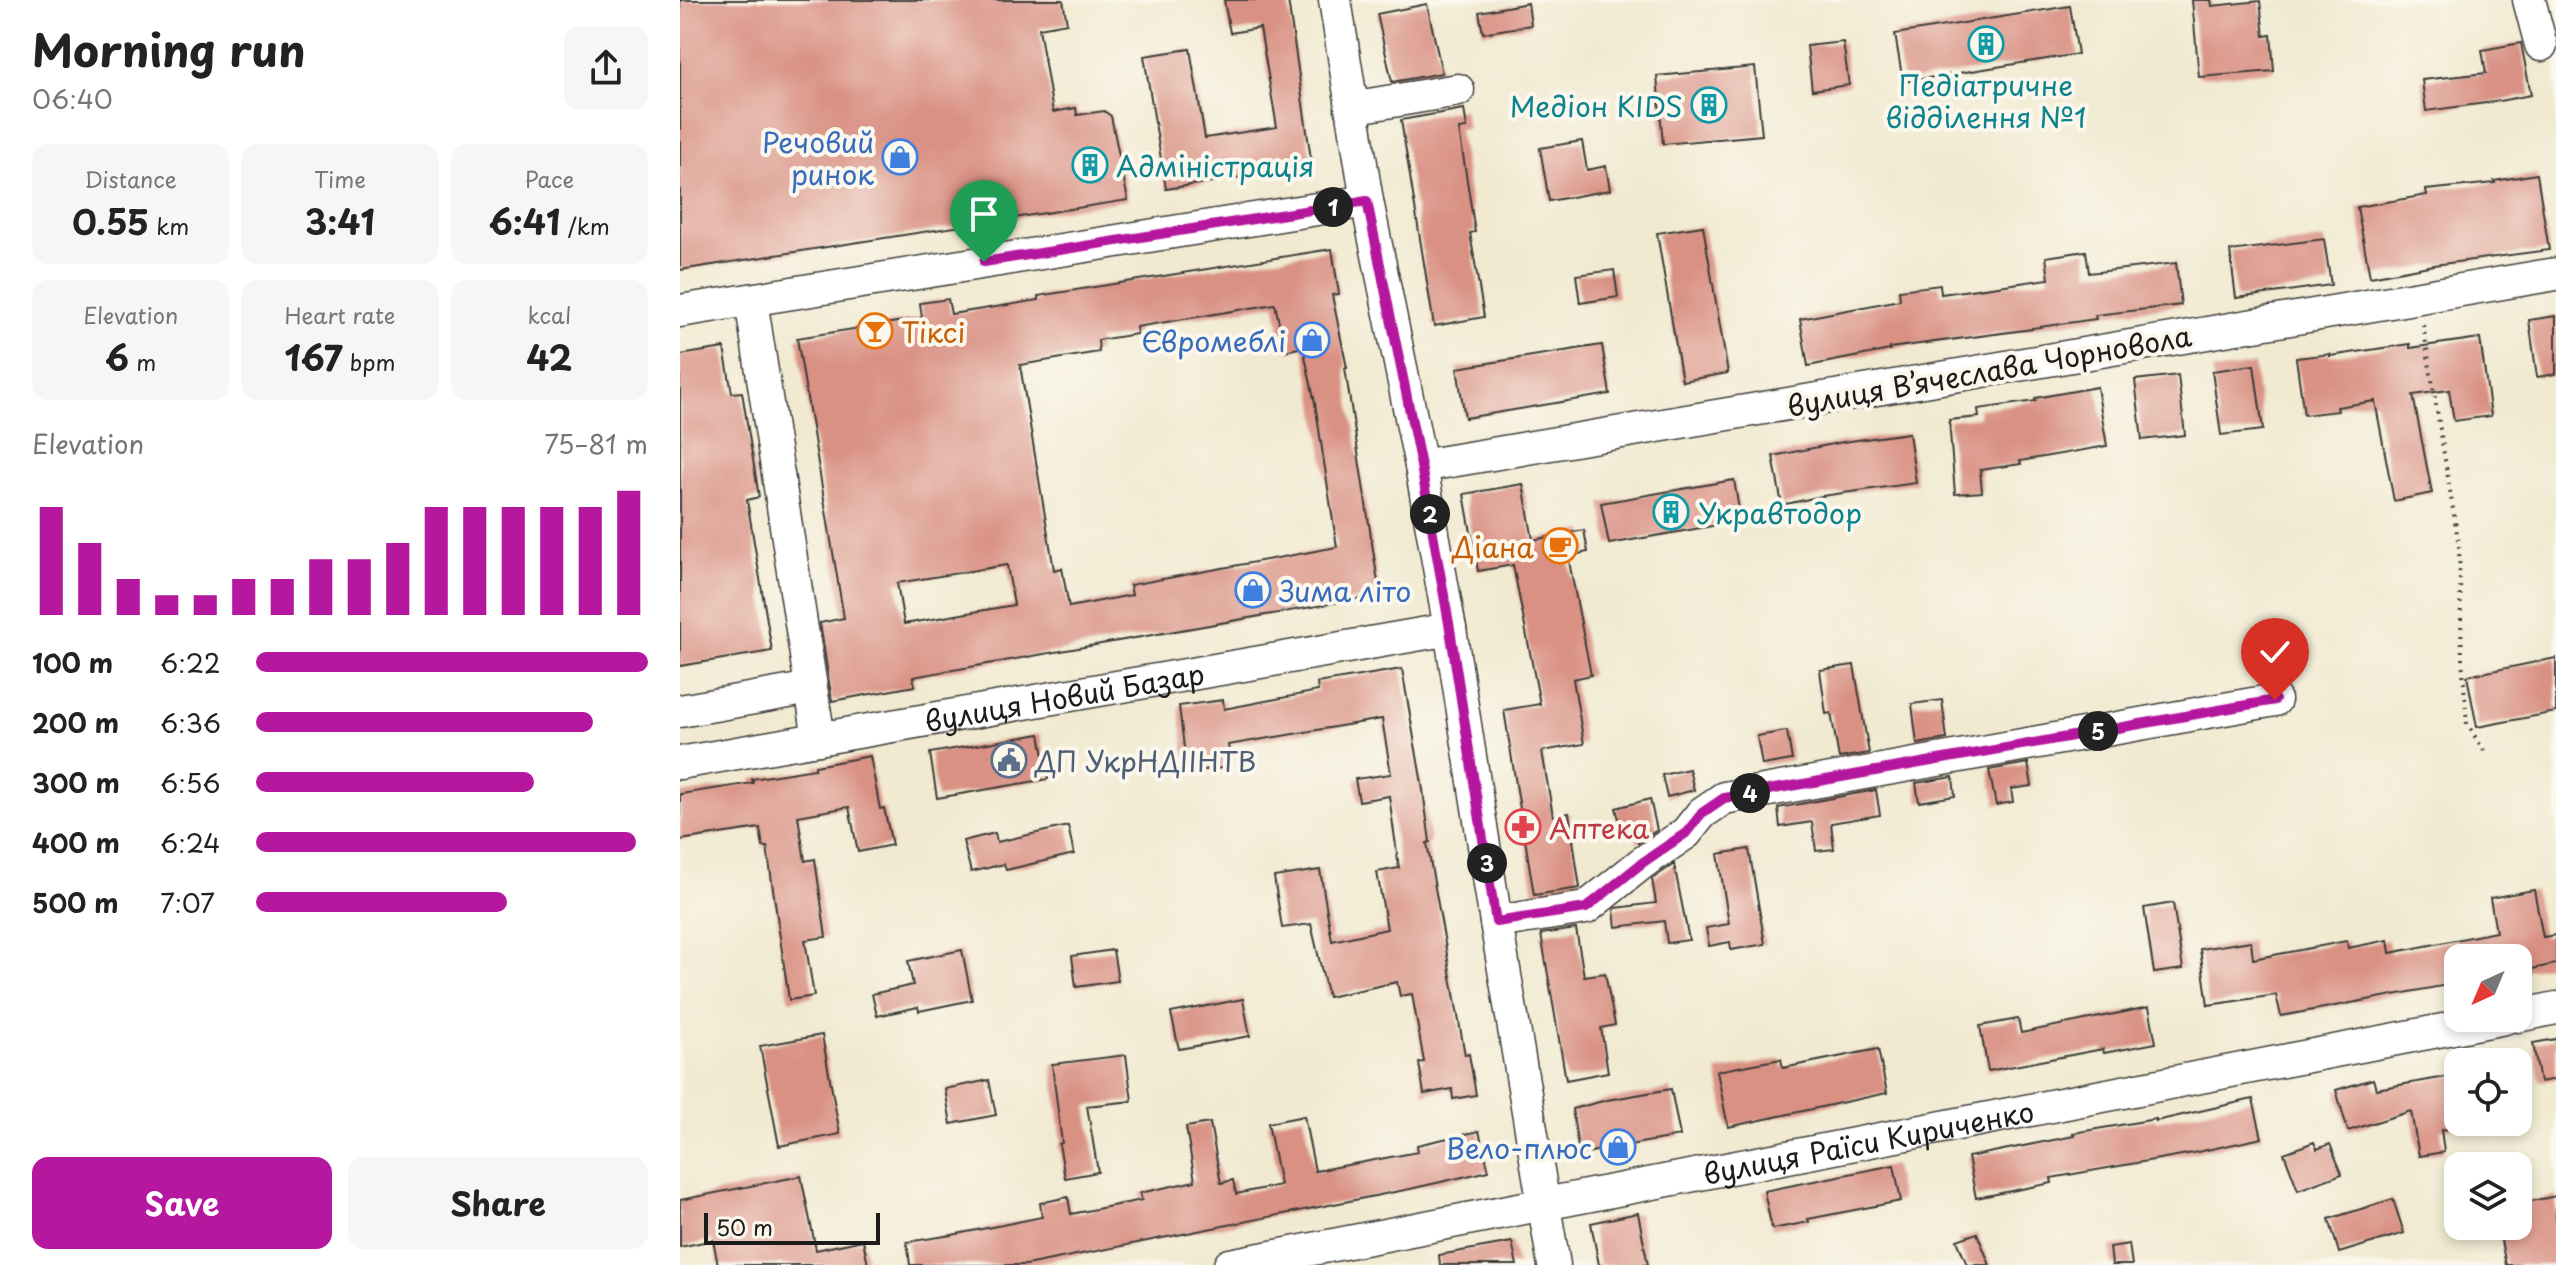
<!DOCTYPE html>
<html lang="en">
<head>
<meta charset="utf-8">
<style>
  :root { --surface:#fff; --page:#f6f6f6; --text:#222; --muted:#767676; --accent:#b5179e }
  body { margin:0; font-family:"Playpen Sans",sans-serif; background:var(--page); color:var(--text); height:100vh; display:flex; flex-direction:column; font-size:30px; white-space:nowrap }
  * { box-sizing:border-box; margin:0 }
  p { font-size:26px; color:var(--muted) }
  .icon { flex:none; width:44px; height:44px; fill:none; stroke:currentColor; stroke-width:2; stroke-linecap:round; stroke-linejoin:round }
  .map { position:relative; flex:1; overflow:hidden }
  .details { display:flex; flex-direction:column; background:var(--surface); width:680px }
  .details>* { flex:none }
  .needle { width:52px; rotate:224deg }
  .buttons { position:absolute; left:1764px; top:944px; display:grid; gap:16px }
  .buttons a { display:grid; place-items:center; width:88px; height:88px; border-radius:16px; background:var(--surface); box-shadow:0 4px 12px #0003; font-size:40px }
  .scale { position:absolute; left:24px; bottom:20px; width:176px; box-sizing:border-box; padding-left:8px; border:4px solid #1c1c1c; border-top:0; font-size:22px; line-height:28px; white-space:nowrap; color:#1c1c1c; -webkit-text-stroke:6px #fbf7ec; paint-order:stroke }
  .pin { position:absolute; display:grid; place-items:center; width:68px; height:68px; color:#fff; margin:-82px -34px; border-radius:50% 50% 50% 0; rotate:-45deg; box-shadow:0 0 8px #0007 }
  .pin .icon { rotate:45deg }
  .km { position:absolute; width:40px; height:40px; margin:-20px; border-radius:50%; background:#222; color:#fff; font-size:22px; line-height:40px; text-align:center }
  .round { display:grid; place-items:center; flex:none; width:84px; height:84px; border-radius:16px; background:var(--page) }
  .head { display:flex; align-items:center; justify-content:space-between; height:136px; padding:0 32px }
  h1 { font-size:44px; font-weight:700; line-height:60px }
  .metrics { display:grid; grid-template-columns:repeat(3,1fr); gap:12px; height:136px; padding:8px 32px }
  .metrics div { display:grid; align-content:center; border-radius:16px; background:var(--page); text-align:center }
  .metrics b { font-size:34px; font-weight:700 }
  .metrics small { font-size:22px; font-weight:400 }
  .metrics p { font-size:22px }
  .chart { height:224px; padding:16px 32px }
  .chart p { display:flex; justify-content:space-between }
  .chart svg { width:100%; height:144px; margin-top:8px; stroke:var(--accent); stroke-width:6 }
  .button { display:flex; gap:16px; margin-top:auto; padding:16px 32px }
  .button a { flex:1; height:92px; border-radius:16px; background:var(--accent); color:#fff; font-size:32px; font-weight:700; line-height:92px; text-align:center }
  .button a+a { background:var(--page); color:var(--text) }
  ul { padding:0 32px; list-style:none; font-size:26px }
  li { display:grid; grid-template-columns:128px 96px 1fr; align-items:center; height:60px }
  li i { height:20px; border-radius:10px; background:var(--accent) }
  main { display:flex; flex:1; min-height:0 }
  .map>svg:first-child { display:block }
</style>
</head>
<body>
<main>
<section class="details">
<div class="head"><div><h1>Morning run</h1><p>06:40</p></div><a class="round"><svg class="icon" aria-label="share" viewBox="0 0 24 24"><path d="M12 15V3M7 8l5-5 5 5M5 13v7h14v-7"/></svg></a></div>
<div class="metrics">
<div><p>Distance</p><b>0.55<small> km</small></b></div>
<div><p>Time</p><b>3:41</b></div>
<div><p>Pace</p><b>6:41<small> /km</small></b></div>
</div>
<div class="metrics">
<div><p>Elevation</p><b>6<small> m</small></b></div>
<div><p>Heart rate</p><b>167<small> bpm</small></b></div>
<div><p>kcal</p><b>42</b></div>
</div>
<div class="chart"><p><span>Elevation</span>75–81 m</p>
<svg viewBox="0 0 160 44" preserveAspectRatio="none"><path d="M5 44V11M15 44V22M25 44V33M35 44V38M45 44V38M55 44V33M65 44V33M75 44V27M85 44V27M95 44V22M105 44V11M115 44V11M125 44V11M135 44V11M145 44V11M155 44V6"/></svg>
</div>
<ul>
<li><b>100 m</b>6:22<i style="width:100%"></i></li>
<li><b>200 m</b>6:36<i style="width:86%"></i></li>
<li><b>300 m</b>6:56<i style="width:71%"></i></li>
<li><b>400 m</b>6:24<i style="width:97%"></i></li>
<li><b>500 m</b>7:07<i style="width:64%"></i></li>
</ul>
<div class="button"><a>Save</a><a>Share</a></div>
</section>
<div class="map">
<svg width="1876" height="1265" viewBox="0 0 1876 1265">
  <rect width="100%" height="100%" fill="#fbf7ec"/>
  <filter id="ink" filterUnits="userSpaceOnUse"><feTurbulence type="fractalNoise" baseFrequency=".0125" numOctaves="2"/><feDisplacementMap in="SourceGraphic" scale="16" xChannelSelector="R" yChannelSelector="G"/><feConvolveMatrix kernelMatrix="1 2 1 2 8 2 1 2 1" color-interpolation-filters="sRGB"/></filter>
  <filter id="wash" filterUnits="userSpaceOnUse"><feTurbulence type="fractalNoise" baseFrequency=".006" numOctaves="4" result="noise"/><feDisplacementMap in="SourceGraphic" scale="32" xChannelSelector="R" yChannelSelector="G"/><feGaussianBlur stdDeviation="1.8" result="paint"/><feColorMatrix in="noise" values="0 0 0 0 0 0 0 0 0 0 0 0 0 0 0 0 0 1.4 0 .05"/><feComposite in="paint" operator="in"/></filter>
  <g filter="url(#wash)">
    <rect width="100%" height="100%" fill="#f1ead1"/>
    <g id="blocks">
      <path fill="#d99184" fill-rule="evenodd" d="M 0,0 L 383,0 L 387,23 L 359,28 L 373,112 L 396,108 L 397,115 L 424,111 L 431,116 L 448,200 L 0,270 Z
        M 544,0 L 608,0 L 632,166 L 486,189 L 464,56 L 510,49 L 525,138 L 597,127 L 580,28 L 550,33 Z
        M 1512,0 L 1531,0 L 1532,6 L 1580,1 L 1584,36 L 1591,35 L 1594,71 L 1519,77 Z
        M 848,3 L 851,25 L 803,33 L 799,12 Z
        M 747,4 L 762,73 L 712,82 L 697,14 Z
        M 1390,6 L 1398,54 L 1223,82 L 1215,34 Z
        M 1163,42 L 1169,85 L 1132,90 L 1127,46 Z
        M 1841,43 L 1851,95 L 1814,102 L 1746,111 L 1742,80 L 1806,73 L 1802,50 Z
        M 1075,67 L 1082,135 L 983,144 L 977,76 Z
        M 784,109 L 787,128 L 779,129 L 795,232 L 790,233 L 804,317 L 754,326 L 721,120 Z
        M 902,141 L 907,170 L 926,166 L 930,190 L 869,201 L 860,148 Z
        M 1857,174 L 1869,250 L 1754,265 L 1690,277 L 1677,207 L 1747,195 L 1746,190 L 1815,183 L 1814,181 Z
        M 1023,226 L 1048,373 L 1002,381 L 977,233 Z
        M 1644,239 L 1651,285 L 1556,298 L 1550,251 Z
        M 652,249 L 659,294 L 652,295 L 667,368 L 665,368 L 700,595 L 233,677 L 235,686 L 152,701 L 140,623 L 164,618 L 117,338 L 242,318 L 240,303 L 268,299 L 271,314 L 359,300 L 358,296 ZM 595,304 L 605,351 L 623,347 L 635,403 L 657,547 L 450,585 L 452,595 L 389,607 L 382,568 L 374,570 L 340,365 L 419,352 L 418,340 L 457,334 L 456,327 ZM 327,565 L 334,605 L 224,624 L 217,583 Z
        M 1406,251 L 1409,273 L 1496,263 L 1501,305 L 1415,315 L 1416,319 L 1352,328 L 1352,329 L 1210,348 L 1210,350 L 1128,366 L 1120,319 L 1220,300 L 1219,290 L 1260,285 L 1261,294 L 1369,279 L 1366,257 Z
        M 934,270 L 938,297 L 900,303 L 896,275 Z
        M 1876,316 L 1876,374 L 1857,377 L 1849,320 Z
        M 1800,338 L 1811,416 L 1774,421 L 1769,390 L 1733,395 L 1752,493 L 1714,501 L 1695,401 L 1657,407 L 1658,411 L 1624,415 L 1616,358 L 1650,354 L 1650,356 L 1730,344 L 1730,348 Z
        M 922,345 L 930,394 L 785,418 L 777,368 Z
        M 44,348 L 52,393 L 62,392 L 79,497 L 67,500 L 92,651 L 0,666 L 0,355 Z
        M 1574,365 L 1583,430 L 1541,435 L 1532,371 Z
        M 1498,375 L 1505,435 L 1462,440 L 1455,380 Z
        M 1417,387 L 1427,446 L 1340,461 L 1341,464 L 1300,470 L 1302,492 L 1275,494 L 1269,420 L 1299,417 L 1298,409 L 1356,401 L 1355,398 Z
        M 1229,433 L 1236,483 L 1142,496 L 1102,505 L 1093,456 L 1163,442 Z
        M 1054,480 L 1061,521 L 929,544 L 921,503 Z
        M 843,484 L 853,540 L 904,530 L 908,552 L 888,556 L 911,675 L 893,679 L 904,744 L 862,751 L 873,816 L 889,813 L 900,888 L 854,895 L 824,710 L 860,704 L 833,565 L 798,571 L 784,494 Z
        M 1876,658 L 1876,712 L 1797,727 L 1787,676 Z
        M 1174,665 L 1189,753 L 1159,758 L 1151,713 L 1146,714 L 1140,670 Z
        M 722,669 L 743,790 L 750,842 L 747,843 L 785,1055 L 789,1054 L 796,1095 L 773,1099 L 772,1089 L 744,1094 L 739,1063 L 744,1062 L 732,994 L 720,996 L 717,982 L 648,997 L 631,924 L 602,928 L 594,877 L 640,870 L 652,941 L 707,929 L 697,872 L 719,868 L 709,796 L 679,801 L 675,779 L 711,774 L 702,719 L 548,745 L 551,767 L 507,772 L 499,706 L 543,700 L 544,709 L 638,691 L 637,683 Z
        M 1262,700 L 1267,739 L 1237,744 L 1232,704 Z
        M 1107,731 L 1112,760 L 1082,765 L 1077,736 Z
        M 360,734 L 368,779 L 257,798 L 250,753 Z
        M 190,756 L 200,809 L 204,808 L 212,845 L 178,852 L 169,807 L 118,816 L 125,861 L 135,859 L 146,937 L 125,940 L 134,996 L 109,1000 L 87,847 L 83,847 L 80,828 L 0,840 L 0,794 L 73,783 L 72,779 L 135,769 L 135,766 Z
        M 1348,763 L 1352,786 L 1331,789 L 1333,802 L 1316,805 L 1309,770 Z
        M 1009,769 L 1014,790 L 987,797 L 982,775 Z
        M 1273,777 L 1275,796 L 1239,802 L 1236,783 Z
        M 1196,790 L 1200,815 L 1151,823 L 1154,849 L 1136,851 L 1132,822 L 1100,827 L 1098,808 Z
        M 970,799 L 977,830 L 958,843 L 954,828 L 942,831 L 936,808 Z
        M 388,826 L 394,854 L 326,870 L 324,864 L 291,872 L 283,841 L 315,833 L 317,842 Z
        M 1069,849 L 1085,944 L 1051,950 L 1050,942 L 1029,946 L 1026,928 L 1049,924 L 1038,854 Z
        M 994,864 L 1009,940 L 987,943 L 984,921 L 936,927 L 934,910 L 936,908 L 976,903 L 972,879 Z
        M 1854,890 L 1863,937 L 1876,935 L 1876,964 L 1838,972 L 1838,958 L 1778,958 L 1778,983 L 1601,1016 L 1596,995 L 1528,1005 L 1520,949 L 1571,941 L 1573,959 L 1667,941 L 1668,948 L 1708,940 L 1710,953 L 1816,932 L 1810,898 Z
        M 1493,903 L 1503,969 L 1474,973 L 1464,908 Z
        M 896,929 L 904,976 L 925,973 L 935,1025 L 921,1028 L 928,1072 L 886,1080 L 861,934 Z
        M 282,950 L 292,1000 L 239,1011 L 238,1007 L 197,1016 L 192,994 L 233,985 L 228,961 Z
        M 433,950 L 438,981 L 396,987 L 392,956 Z
        M 563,999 L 570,1036 L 499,1049 L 491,1013 Z
        M 1469,1007 L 1476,1043 L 1424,1053 L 1423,1049 L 1308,1071 L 1300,1026 L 1338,1019 L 1341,1033 Z
        M 142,1035 L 160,1134 L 99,1146 L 80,1046 Z
        M 1876,1039 L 1876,1079 L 1860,1082 L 1853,1043 Z
        M 1198,1049 L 1207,1093 L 1048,1127 L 1037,1071 L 1101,1059 L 1103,1068 Z
        M 446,1055 L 452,1101 L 407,1106 L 418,1172 L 385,1178 L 379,1144 L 382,1143 L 372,1064 Z
        M 1778,1075 L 1778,1127 L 1761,1130 L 1764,1152 L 1739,1156 L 1731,1111 L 1668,1131 L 1656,1090 L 1693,1079 L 1696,1089 Z
        M 309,1080 L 316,1115 L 271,1124 L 265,1089 Z
        M 991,1089 L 1000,1136 L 899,1154 L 892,1109 L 927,1100 Z
        M 1573,1099 L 1582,1138 L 1513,1153 L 1371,1178 L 1372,1183 L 1296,1198 L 1288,1157 L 1394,1136 L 1393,1133 L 1476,1119 L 1476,1121 Z
        M 624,1116 L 635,1171 L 738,1152 L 737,1145 L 799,1131 L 809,1171 L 730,1189 L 346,1265 L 230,1265 L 227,1242 L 272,1235 L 362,1217 L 360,1203 L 388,1197 L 391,1214 L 462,1200 L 460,1193 L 515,1181 L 506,1127 L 530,1123 L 541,1183 L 553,1180 L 556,1194 L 600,1185 L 588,1123 Z
        M 1634,1142 L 1637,1149 L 1650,1144 L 1662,1174 L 1618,1190 L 1604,1153 Z
        M 1214,1165 L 1221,1201 L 1128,1219 L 1129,1222 L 1092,1229 L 1084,1191 Z
        M 121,1176 L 136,1250 L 183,1240 L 188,1265 L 38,1265 L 33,1240 L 0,1247 L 0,1200 Z
        M 1876,1196 L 1876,1265 L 1826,1265 L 1818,1226 L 1838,1226 L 1838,1204 Z
        M 1713,1199 L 1724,1233 L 1659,1253 L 1649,1219 Z
        M 958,1213 L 968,1265 L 919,1265 L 911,1223 Z
        M 1297,1233 L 1310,1265 L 1287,1265 L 1277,1240 Z
        M 832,1242 L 837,1265 L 760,1265 L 759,1255 Z
        M 1449,1244 L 1452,1265 L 1432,1265 L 1430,1247 Z"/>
    </g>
  </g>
  <g filter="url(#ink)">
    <use href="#blocks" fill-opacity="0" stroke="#3c3b37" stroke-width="2"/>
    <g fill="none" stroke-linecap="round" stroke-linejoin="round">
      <defs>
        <g id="minor">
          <path d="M 655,0 L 687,201 L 741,466 L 770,629 L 816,922 L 874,1265"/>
          <path d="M 1849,0 L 1861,45"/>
          <path d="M 671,108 L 778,90"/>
          <path d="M 71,300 L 139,739"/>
          <path d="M 0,311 L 687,201"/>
          <path d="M 741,466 L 1876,274"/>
          <path d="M 0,711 L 131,688"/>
          <path id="s1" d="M 0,763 L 770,629"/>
          <path d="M 816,922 L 906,908 L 962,863 L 1006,833 L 1022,813 L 1044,798 L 1595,700"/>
          <path d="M 1838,1016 L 1876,1008"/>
          <path id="s2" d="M 550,1265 L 1825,1018"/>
        </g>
      </defs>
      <use href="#minor" stroke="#3c3b37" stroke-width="35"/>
      <path stroke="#3c3b37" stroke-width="4" stroke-dasharray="2 6" stroke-linecap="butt" d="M 1743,325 L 1779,546 L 1782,659 L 1787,724 L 1805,752"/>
      <use href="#minor" stroke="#fff" stroke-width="32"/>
    </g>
  </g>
  <g fill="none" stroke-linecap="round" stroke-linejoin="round" filter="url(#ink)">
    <defs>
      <path id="route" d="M 304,262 L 687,201 L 741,466 L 770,629 L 816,922 L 906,908 L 962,863 L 1006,833 L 1022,813 L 1044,798 L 1595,700"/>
    </defs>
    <use href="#route" stroke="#fff" stroke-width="16"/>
    <use href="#route" stroke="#b5179e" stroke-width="10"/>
  </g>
  <defs>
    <symbol id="building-ring" viewBox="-11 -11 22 22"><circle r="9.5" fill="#fbf7ec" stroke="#0f9aa8" stroke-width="1.5"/><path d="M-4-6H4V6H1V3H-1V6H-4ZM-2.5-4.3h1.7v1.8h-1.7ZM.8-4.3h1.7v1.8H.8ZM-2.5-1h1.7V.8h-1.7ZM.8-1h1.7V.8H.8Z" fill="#0f9aa8"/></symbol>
    <symbol id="shop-ring" viewBox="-11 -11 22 22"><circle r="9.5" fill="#fbf7ec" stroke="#3f7fe0" stroke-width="1.5"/><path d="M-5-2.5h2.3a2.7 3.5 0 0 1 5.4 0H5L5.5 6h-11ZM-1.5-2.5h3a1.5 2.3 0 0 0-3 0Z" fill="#3f7fe0"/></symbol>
    <symbol id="bar-ring" viewBox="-11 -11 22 22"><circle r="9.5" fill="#fbf7ec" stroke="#e8710a" stroke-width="1.5"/><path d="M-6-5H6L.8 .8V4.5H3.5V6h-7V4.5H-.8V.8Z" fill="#e8710a"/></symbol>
    <symbol id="cafe-ring" viewBox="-11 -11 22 22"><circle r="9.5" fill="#fbf7ec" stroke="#e8710a" stroke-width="1.5"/><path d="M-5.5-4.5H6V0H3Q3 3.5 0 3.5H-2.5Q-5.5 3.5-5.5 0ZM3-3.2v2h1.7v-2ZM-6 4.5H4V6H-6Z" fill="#e8710a"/></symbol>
    <symbol id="civic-ring" viewBox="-11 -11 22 22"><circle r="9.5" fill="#fbf7ec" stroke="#5c6f8a" stroke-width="1.5"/><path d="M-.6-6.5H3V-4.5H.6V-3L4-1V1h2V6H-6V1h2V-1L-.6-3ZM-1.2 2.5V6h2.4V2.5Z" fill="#5c6f8a"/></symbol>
    <symbol id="pharmacy-ring" viewBox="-11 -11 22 22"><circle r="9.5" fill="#fbf7ec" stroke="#e0444e" stroke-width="1.5"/><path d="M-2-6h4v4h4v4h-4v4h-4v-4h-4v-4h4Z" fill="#e0444e"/></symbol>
  </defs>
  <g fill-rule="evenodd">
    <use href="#building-ring" x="1286" y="24" width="40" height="40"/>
    <use href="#building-ring" x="1009" y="85" width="40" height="40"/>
    <use href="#shop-ring" x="200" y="137" width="40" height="40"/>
    <use href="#building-ring" x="390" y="145" width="40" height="40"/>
    <use href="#bar-ring" x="175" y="311" width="40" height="40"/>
    <use href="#shop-ring" x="612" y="320" width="40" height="40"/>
    <use href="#building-ring" x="971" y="492" width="40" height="40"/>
    <use href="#cafe-ring" x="860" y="526" width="40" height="40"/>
    <use href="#shop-ring" x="553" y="570" width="40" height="40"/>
    <use href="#civic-ring" x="309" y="740" width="40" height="40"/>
    <use href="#pharmacy-ring" x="823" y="807" width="40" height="40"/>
    <use href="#shop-ring" x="918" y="1127" width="40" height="40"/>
  </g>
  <g text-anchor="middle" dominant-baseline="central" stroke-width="8" stroke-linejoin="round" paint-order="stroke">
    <g font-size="28" fill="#0d838f" stroke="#fbf7ec" text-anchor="start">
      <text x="1306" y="84" text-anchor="middle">Педіатричне<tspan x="1306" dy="32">відділення №1</tspan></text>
      <text x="1003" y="105" text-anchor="end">Медіон KIDS</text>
      <text x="436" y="165">Адміністрація</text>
      <text x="1017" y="512">Укравтодор</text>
    </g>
    <g font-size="28" fill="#366cbe" stroke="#fbf7ec" text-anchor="end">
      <text x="194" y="141">Речовий<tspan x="194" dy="32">ринок</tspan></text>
      <text x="606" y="340">Євромеблі</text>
      <text x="599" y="590" text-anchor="start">Зима літо</text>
      <text x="912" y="1147">Вело-плюс</text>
    </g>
    <g font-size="28" fill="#c56008" stroke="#fbf7ec" text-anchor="start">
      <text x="221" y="331">Тіксі</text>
      <text x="854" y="546" text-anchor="end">Діана</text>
    </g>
    <g font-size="28" fill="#1c1c1c" stroke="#fbf7ec">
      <text transform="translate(1309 370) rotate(-10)">вулиця Вʼячеслава Чорновола</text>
      <text stroke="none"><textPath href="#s1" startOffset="390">вулиця Новий Базар</textPath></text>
      <text stroke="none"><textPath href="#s2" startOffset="650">вулиця Раїси Кириченко</textPath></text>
    </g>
    <g font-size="28" fill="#4e5e75" stroke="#fbf7ec" text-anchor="start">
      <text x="355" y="760">ДП УкрНДІІНТВ</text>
    </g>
    <g font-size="28" fill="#be3a42" stroke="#fbf7ec" text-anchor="start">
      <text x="869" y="827">Аптека</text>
    </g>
  </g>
</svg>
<div class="buttons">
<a><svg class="needle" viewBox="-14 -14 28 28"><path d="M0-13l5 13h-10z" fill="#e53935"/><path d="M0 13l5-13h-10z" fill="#767676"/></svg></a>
<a><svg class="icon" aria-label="locate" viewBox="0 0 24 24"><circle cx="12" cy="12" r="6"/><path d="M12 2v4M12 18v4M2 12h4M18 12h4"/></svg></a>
<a><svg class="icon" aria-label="layers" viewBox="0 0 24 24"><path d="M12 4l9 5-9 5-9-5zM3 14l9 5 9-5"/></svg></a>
</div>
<div class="scale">50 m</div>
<div class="pin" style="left:304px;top:262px;background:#1e9e55"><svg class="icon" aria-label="arrive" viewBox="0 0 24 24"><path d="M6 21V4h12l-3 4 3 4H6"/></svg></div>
<div class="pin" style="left:1595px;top:700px;background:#d93025"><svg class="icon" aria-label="check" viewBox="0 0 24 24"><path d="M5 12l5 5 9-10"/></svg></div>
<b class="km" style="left:653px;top:207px">1</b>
<b class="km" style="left:750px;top:514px">2</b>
<b class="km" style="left:807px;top:863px">3</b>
<b class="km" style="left:1070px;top:793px">4</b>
<b class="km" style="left:1418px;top:731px">5</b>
</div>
</main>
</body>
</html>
